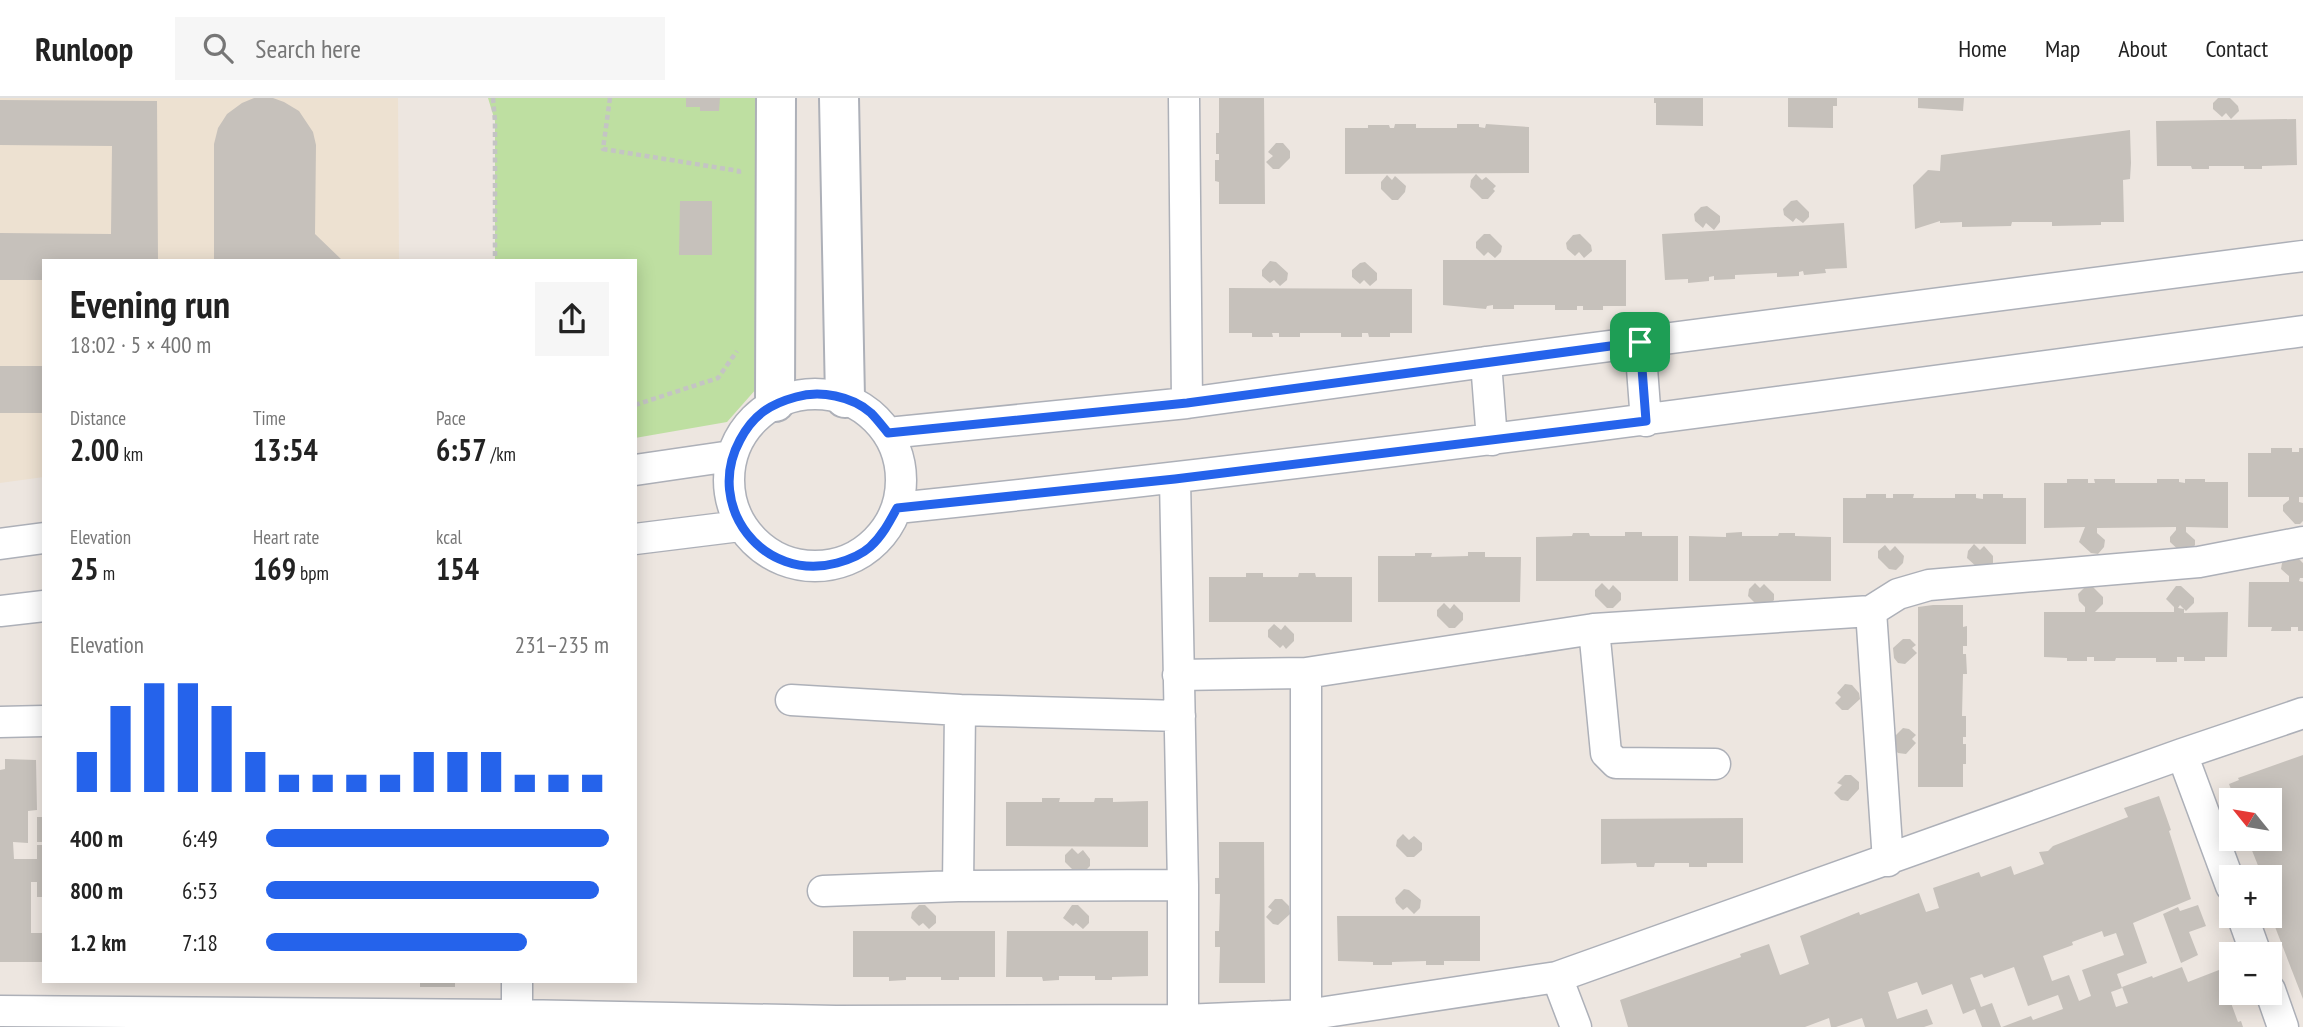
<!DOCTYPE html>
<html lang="en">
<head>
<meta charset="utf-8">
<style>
  :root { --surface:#fff; --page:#f6f6f6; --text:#222; --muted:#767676; --line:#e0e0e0; --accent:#2563eb }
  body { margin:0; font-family:"PT Sans Narrow",sans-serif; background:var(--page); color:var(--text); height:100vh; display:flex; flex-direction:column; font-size:26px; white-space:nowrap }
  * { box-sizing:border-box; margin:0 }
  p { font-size:23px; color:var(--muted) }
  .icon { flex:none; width:38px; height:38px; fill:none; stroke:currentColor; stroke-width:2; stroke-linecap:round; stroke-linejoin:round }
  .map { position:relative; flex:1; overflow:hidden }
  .side { position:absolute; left:42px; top:161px; width:595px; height:724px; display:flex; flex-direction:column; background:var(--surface); border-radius:0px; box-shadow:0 4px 18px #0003 }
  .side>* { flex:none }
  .needle { width:46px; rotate:300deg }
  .buttons { position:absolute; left:2219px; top:690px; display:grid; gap:14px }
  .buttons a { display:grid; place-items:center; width:63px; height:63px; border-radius:0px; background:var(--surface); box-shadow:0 4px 18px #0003; font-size:35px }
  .pin { position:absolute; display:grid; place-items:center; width:60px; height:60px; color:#fff; margin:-30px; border-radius:14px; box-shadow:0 4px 10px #0006 }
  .round { display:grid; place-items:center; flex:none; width:74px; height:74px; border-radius:0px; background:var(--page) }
  .overview { display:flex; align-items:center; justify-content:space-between; height:119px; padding:0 28px }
  h1 { font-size:38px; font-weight:800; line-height:52px }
  .metrics { display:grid; grid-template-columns:repeat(3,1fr); gap:10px; height:119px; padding:7px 28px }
  .metrics div { display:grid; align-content:center }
  .metrics b { font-size:30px; font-weight:800 }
  .metrics small { font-size:19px; font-weight:400 }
  .metrics p { font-size:19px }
  .chart { height:196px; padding:14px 28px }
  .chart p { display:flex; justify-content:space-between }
  .chart svg { width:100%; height:126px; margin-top:7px; stroke:var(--accent); stroke-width:6 }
  ul { padding:0 28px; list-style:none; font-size:23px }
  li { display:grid; grid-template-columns:112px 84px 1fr; align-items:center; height:52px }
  li i { height:18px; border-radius:9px; background:var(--accent) }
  header { display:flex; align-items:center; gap:42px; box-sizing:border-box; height:98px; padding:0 35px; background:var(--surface); border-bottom:2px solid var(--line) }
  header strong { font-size:33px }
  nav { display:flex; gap:38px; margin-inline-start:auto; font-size:24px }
  .search { width:490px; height:63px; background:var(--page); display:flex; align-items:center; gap:18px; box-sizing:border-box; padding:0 24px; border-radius:0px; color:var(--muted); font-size:26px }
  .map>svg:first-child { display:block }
</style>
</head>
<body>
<header>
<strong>Runloop</strong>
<div class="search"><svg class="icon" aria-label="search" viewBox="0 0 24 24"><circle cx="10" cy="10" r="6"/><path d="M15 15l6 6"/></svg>Search here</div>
<nav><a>Home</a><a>Map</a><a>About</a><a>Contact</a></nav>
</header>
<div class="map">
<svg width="2303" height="929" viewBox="0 0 2303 929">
  <rect width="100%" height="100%" fill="#ede6e0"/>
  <path fill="#ede1d1" d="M 0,0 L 398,0 L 399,163 L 44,163 L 44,379 L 0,385 Z"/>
  <path fill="#bedfa1" d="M 488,0 L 760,0 L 757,290 L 727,324 L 635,340 L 635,163 L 495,163 L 495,23 Z"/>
  <path fill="#c6c1bb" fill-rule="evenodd" d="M 273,0 L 284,4 L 299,13 L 313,34 L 316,47 L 315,136 L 343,163 L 214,163 L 214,46 L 218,30 L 227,16 L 242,5 L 254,0 Z
    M 686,0 L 720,0 L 719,13 L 700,13 L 700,9 L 686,9 Z
    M 1219,0 L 1264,0 L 1265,106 L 1219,106 L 1219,84 L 1215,83 L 1215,62 L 1219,62 L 1219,56 L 1216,56 L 1216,35 L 1219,35 Z
    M 1654,0 L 1703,0 L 1703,28 L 1656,27 L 1656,5 L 1654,5 Z
    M 1788,0 L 1837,0 L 1837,8 L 1833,8 L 1833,30 L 1788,29 Z
    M 1918,0 L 1964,0 L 1963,13 L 1918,10 Z
    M 2218,0 L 2230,0 L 2238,8 L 2239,13 L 2231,21 L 2226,15 L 2222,19 L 2213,11 L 2213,5 Z
    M 0,2 L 157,3 L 158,163 L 44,163 L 44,182 L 0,182 L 0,135 L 111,136 L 112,48 L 0,47 Z
    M 2296,21 L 2297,67 L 2262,68 L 2262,71 L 2244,71 L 2244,68 L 2209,68 L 2209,71 L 2192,71 L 2191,68 L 2157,68 L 2156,23 Z
    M 1395,26 L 1416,26 L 1416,30 L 1457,30 L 1457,26 L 1479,26 L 1479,29 L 1485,30 L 1486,26 L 1529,29 L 1529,75 L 1345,76 L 1345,30 L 1368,30 L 1368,27 L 1389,27 L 1390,30 L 1394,30 Z
    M 2130,32 L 2131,65 L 2130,81 L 2123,82 L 2124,124 L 2101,124 L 2101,127 L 2052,128 L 2052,124 L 2012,124 L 2011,128 L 1962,129 L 1962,124 L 1940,125 L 1940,123 L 1915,131 L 1913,87 L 1928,72 L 1940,73 L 1941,57 Z
    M 1276,45 L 1283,45 L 1290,53 L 1290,60 L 1279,71 L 1273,71 L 1266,64 L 1273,58 L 1268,54 Z
    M 1476,76 L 1482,82 L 1486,79 L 1496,88 L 1493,91 L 1495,93 L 1488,101 L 1482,101 L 1470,89 L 1471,82 Z
    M 1387,77 L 1392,82 L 1395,78 L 1406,88 L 1405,94 L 1398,102 L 1392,102 L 1381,91 L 1381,84 Z
    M 1797,102 L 1809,114 L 1809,119 L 1803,125 L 1796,120 L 1793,124 L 1784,117 L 1783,111 L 1791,103 Z
    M 680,103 L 712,103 L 712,157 L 679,157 Z
    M 1707,108 L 1720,118 L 1720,124 L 1714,132 L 1706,125 L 1703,130 L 1695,123 L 1694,116 L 1701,109 Z
    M 1844,125 L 1847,170 L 1825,171 L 1826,175 L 1804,177 L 1803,173 L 1799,174 L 1799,178 L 1777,179 L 1777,175 L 1735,177 L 1735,181 L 1714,182 L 1714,178 L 1709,179 L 1709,183 L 1688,185 L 1688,181 L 1665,182 L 1662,136 Z
    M 1484,136 L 1490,136 L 1502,148 L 1501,154 L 1495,160 L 1488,154 L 1484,158 L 1476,150 L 1476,144 Z
    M 1580,136 L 1591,147 L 1592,153 L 1584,160 L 1579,154 L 1575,158 L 1567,151 L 1566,145 L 1573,137 Z
    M 1443,162 L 1626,162 L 1626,208 L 1603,208 L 1603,212 L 1583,212 L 1583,208 L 1577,208 L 1577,212 L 1555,212 L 1555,207 L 1514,207 L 1514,211 L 1493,211 L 1493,207 L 1487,208 L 1486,211 L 1443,207 Z
    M 1270,163 L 1276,164 L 1288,175 L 1287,182 L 1280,188 L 1274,182 L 1270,185 L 1262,178 L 1262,172 Z
    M 1365,164 L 1377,175 L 1377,182 L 1370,188 L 1364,182 L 1360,186 L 1352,179 L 1352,172 L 1360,165 Z
    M 1229,190 L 1412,191 L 1412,235 L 1390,235 L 1390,239 L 1369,239 L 1368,235 L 1362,235 L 1362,239 L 1341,239 L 1341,235 L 1300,235 L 1300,239 L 1279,239 L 1279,235 L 1272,235 L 1273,239 L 1252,239 L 1252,235 L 1229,235 Z
    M 0,268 L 44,268 L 44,315 L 0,315 Z
    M 2271,350 L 2292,350 L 2292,354 L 2299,354 L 2299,350 L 2303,350 L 2303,399 L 2299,399 L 2299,404 L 2303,405 L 2303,423 L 2300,426 L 2295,426 L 2283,413 L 2283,407 L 2289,402 L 2289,399 L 2248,399 L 2248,355 L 2271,355 Z
    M 2067,381 L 2088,381 L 2088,385 L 2095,385 L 2094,381 L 2115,381 L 2115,385 L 2157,385 L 2157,381 L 2179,381 L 2179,384 L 2185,385 L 2185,381 L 2205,381 L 2205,384 L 2228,384 L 2228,430 L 2186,429 L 2186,434 L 2195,442 L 2195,447 L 2187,456 L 2182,455 L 2170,444 L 2170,439 L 2176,432 L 2176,429 L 2097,430 L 2097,435 L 2105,442 L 2104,449 L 2098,456 L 2091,455 L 2079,444 L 2085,429 L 2044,430 L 2044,385 L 2067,385 Z
    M 1866,396 L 1886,396 L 1886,400 L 1893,400 L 1893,396 L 1914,396 L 1913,400 L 1955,400 L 1955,396 L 1976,396 L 1976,400 L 1983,401 L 1983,396 L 2003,396 L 2003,400 L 2026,400 L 2026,446 L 1843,445 L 1843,400 L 1866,400 Z
    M 1625,434 L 1642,434 L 1642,438 L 1678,438 L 1678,483 L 1536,483 L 1536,439 L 1572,438 L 1573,435 L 1589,435 L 1590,438 L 1625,438 Z
    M 1742,434 L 1742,438 L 1778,438 L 1779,435 L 1795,435 L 1795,438 L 1831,439 L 1831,483 L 1689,483 L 1689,438 L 1726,439 L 1726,435 Z
    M 1974,446 L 1980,452 L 1984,448 L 1993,458 L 1993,465 L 1985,471 L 1979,471 L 1967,460 L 1968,453 Z
    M 1885,447 L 1890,453 L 1895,448 L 1904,458 L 1903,465 L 1896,472 L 1889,471 L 1878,460 L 1878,453 Z
    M 1468,454 L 1485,454 L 1485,459 L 1521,459 L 1520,504 L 1378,504 L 1378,458 L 1415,458 L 1415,455 L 1432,455 L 1431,459 L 1468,458 Z
    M 2290,458 L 2296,458 L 2303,465 L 2303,480 L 2300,480 L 2299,483 L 2303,484 L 2303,533 L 2298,533 L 2298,529 L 2291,529 L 2291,533 L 2271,533 L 2272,529 L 2248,529 L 2249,484 L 2289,484 L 2289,478 L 2281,471 L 2282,465 Z
    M 1246,475 L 1263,475 L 1263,479 L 1298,479 L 1299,475 L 1315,475 L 1316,479 L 1352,479 L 1352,524 L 1209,524 L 1209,479 L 1246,479 Z
    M 1602,485 L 1609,492 L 1613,487 L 1621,495 L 1621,502 L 1613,510 L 1607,510 L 1595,498 L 1595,492 Z
    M 1755,485 L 1760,490 L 1764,486 L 1774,496 L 1774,502 L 1766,510 L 1760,510 L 1748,498 L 1749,491 Z
    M 2086,488 L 2092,488 L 2103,499 L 2103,506 L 2095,514 L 2174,514 L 2174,509 L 2166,501 L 2176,488 L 2181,488 L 2194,500 L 2194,505 L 2186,513 L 2180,507 L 2178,510 L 2184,511 L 2184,515 L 2228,514 L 2227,559 L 2205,559 L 2205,563 L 2184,563 L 2184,559 L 2177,559 L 2177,564 L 2156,564 L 2156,560 L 2116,560 L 2115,563 L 2094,563 L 2094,559 L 2087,559 L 2087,563 L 2067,563 L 2067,560 L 2044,559 L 2044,514 L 2085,514 L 2085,509 L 2079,503 L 2078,496 Z
    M 1444,505 L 1450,511 L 1454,506 L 1463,515 L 1463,522 L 1455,530 L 1449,530 L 1437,518 L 1437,512 Z
    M 1933,507 L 1963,507 L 1963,529 L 1967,528 L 1967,548 L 1963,548 L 1963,556 L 1966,556 L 1967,576 L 1963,576 L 1962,618 L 1966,618 L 1966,639 L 1963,639 L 1963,646 L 1966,646 L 1966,666 L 1963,666 L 1963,689 L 1918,689 L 1918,509 Z
    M 1274,526 L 1281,532 L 1285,527 L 1294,536 L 1294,543 L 1286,551 L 1283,547 L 1280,550 L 1268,539 L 1268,532 Z
    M 1903,541 L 1910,541 L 1916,547 L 1912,550 L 1917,555 L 1905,566 L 1898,565 L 1894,560 L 1893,550 Z
    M 1845,586 L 1852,587 L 1859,595 L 1860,601 L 1848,612 L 1842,612 L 1835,605 L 1841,599 L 1837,595 Z
    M 1903,630 L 1909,631 L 1916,637 L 1912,641 L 1916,645 L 1906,656 L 1898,655 L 1896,653 L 1895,638 Z
    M 2303,657 L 2303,901 L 2270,816 L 2270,806 L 2276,804 L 2270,787 L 2270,779 L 2267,779 L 2265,774 L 2261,775 L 2247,740 L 2270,740 L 2270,702 L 2235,702 L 2229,686 L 2239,682 L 2238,680 Z
    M 5,661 L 36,662 L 37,712 L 28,713 L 28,745 L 13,744 L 14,761 L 37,761 L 37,747 L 44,747 L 44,799 L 37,799 L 37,784 L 31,784 L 31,835 L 44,835 L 44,864 L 0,864 L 0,672 L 5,671 Z
    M 1845,677 L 1851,677 L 1859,684 L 1859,691 L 1848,703 L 1841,702 L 1834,695 L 1842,687 L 1837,685 Z
    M 2159,698 L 2171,732 L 2169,733 L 2191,801 L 2133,825 L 2147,865 L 2117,876 L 2122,890 L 2111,894 L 2116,909 L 2128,905 L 2122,889 L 2152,878 L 2153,880 L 2182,869 L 2188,884 L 2219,872 L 2238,924 L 2241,923 L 2243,929 L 2002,929 L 2031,918 L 2033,922 L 2063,911 L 2058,897 L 2028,908 L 2014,869 L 1984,880 L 1982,876 L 1970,880 L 1981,909 L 1992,905 L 2001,929 L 1982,929 L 1975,911 L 1963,916 L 1952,886 L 1922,897 L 1917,884 L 1888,894 L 1897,921 L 1927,911 L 1933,926 L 1924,929 L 1865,929 L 1862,920 L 1836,929 L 1831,929 L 1829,920 L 1805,929 L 1628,929 L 1620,902 L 1741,859 L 1740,856 L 1769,846 L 1780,877 L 1809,866 L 1800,838 L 1859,814 L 1860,817 L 1919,795 L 1926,814 L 1939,810 L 1933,790 L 1979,774 L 1981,779 L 2011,768 L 2014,777 L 2044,766 L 2039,754 L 2048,753 L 2053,748 L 2128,719 L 2124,710 ZM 2102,833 L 2104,839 L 2116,835 L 2124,857 L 2082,872 L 2091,898 L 2079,903 L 2069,877 L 2052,883 L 2043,858 L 2073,847 L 2072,844 Z
    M 1042,700 L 1060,700 L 1059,704 L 1094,704 L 1095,700 L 1113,700 L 1113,704 L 1148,703 L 1148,749 L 1006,748 L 1006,704 L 1042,704 Z
    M 37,719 L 44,719 L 44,744 L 37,744 Z
    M 1743,720 L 1743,765 L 1707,765 L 1707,769 L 1689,769 L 1689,765 L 1655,765 L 1654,769 L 1637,769 L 1636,765 L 1601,766 L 1601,721 Z
    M 1403,736 L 1409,742 L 1414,738 L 1422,745 L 1422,752 L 1414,759 L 1407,759 L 1396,748 L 1397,742 Z
    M 1219,744 L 1264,744 L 1265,885 L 1219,885 L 1220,849 L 1215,849 L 1215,833 L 1219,833 L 1220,796 L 1215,796 L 1215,780 L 1219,780 Z
    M 1072,750 L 1078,756 L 1083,752 L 1090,761 L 1090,768 L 1083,775 L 1076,775 L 1065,764 L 1065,757 Z
    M 1404,791 L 1409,792 L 1421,802 L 1420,810 L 1414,816 L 1407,809 L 1403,812 L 1396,805 L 1395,800 Z
    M 1275,801 L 1282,801 L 1289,808 L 1290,816 L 1278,827 L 1273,826 L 1266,819 L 1272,812 L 1268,809 Z
    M 919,807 L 925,807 L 936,818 L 936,825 L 929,831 L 923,825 L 919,828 L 911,820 L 912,814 Z
    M 1072,807 L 1078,807 L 1089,818 L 1089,825 L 1083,831 L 1076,825 L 1073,828 L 1063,820 Z
    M 2198,807 L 2206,828 L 2189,834 L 2198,857 L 2181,865 L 2163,816 L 2178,809 L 2180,813 Z
    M 1337,818 L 1480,818 L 1480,863 L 1444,863 L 1444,867 L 1426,867 L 1426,863 L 1392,864 L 1392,867 L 1373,867 L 1373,864 L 1338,863 Z
    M 853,833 L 995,833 L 995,879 L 959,879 L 959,882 L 941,882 L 941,879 L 906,879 L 906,882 L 889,883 L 889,879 L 853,879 Z
    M 1007,833 L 1148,833 L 1148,878 L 1112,879 L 1112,882 L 1095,882 L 1095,878 L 1059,878 L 1059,882 L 1043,883 L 1042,879 L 1006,879 Z
    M 420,884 L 455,884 L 455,889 L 420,889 Z"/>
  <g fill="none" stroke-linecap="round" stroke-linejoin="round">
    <defs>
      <path id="street" d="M 1184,0 L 1187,305
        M 1640,244 L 1646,323
        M 1486,264 L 1492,342
        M729 382a86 86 0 1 1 172 0a86 86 0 1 1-172 0Z
        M 888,335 L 1187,305 L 1486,264 L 2303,158
        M 635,372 L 731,358
        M 1175,381 L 1183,787 L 1183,922
        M 897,410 C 1367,361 1835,297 2303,233
        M 635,441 L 740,428
        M 0,446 L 44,440
        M 0,513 L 44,508
        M 1871,513 L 1898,496 L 1929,487 L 2199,464 L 2303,444
        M 1306,575 L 1594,531
        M 1178,577 L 1306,575 L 1306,917
        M 791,602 L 960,612
        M 0,624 L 44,623
        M 2182,656 L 2231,788
        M 1715,666 L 1616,665 L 1606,655 L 1594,531 L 1871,513 L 1888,763
        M 958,788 L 960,612 L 1180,618
        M 823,793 L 958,788 L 1183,787
        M 2242,817 L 2256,856
        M 2270,892 L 2283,929
        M 0,913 L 517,917 L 836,923 L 1183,922 L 1306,917 L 1557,879
        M 517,929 L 517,884
        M 1576,929 L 1557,879 L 2182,656 L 2303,615"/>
      <path id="secondary" d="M 839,0 L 845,300
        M 775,304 L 776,0"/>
    </defs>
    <use href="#street" stroke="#adb0b8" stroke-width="33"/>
    <use href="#secondary" stroke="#adb0b8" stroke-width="42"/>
    <path stroke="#c4c4c4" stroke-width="4.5" stroke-dasharray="5 3.5" stroke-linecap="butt" d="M 493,0 L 495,23 L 495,163
      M 610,0 L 603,51 L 739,73 L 739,76
      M 635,307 L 718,280 L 737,253"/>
    <use href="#street" stroke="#fff" stroke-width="30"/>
    <use href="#secondary" stroke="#fff" stroke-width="38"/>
  </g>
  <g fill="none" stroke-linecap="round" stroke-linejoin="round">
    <defs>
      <path id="route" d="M 1640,244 L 1646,323 L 1175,381 L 897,410 C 889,425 882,438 870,449 C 861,457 848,462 837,465 C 763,485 704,408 740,342 C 753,317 770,306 796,299 C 820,292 852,298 871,315 C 877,321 883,329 888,335 L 1187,305 Z"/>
    </defs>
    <use href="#route" stroke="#fff" stroke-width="14"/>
    <use href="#route" stroke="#2563eb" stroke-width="9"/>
  </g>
</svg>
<div class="buttons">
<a><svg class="needle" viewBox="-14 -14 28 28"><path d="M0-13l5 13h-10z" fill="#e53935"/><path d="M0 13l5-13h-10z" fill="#767676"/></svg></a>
<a>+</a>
<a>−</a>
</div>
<div class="pin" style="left:1640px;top:244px;background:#1e9e55"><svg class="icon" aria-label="arrive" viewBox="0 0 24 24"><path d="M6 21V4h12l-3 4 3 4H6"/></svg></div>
<section class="side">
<div class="overview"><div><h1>Evening run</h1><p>18:02 · 5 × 400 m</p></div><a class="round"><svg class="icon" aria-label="share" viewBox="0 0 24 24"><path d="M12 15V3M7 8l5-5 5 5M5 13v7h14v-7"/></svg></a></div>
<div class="metrics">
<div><p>Distance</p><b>2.00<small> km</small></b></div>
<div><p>Time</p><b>13:54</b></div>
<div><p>Pace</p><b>6:57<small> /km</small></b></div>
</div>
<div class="metrics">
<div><p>Elevation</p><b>25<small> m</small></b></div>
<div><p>Heart rate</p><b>169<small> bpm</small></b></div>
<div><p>kcal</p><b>154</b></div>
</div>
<div class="chart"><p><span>Elevation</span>231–235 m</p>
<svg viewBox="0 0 160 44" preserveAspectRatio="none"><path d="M5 44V30M15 44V14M25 44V6M35 44V6M45 44V14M55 44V30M65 44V38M75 44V38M85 44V38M95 44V38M105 44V30M115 44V30M125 44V30M135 44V38M145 44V38M155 44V38"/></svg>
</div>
<ul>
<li><b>400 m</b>6:49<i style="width:100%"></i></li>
<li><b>800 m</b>6:53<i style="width:97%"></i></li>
<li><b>1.2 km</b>7:18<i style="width:76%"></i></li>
</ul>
</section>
</div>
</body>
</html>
